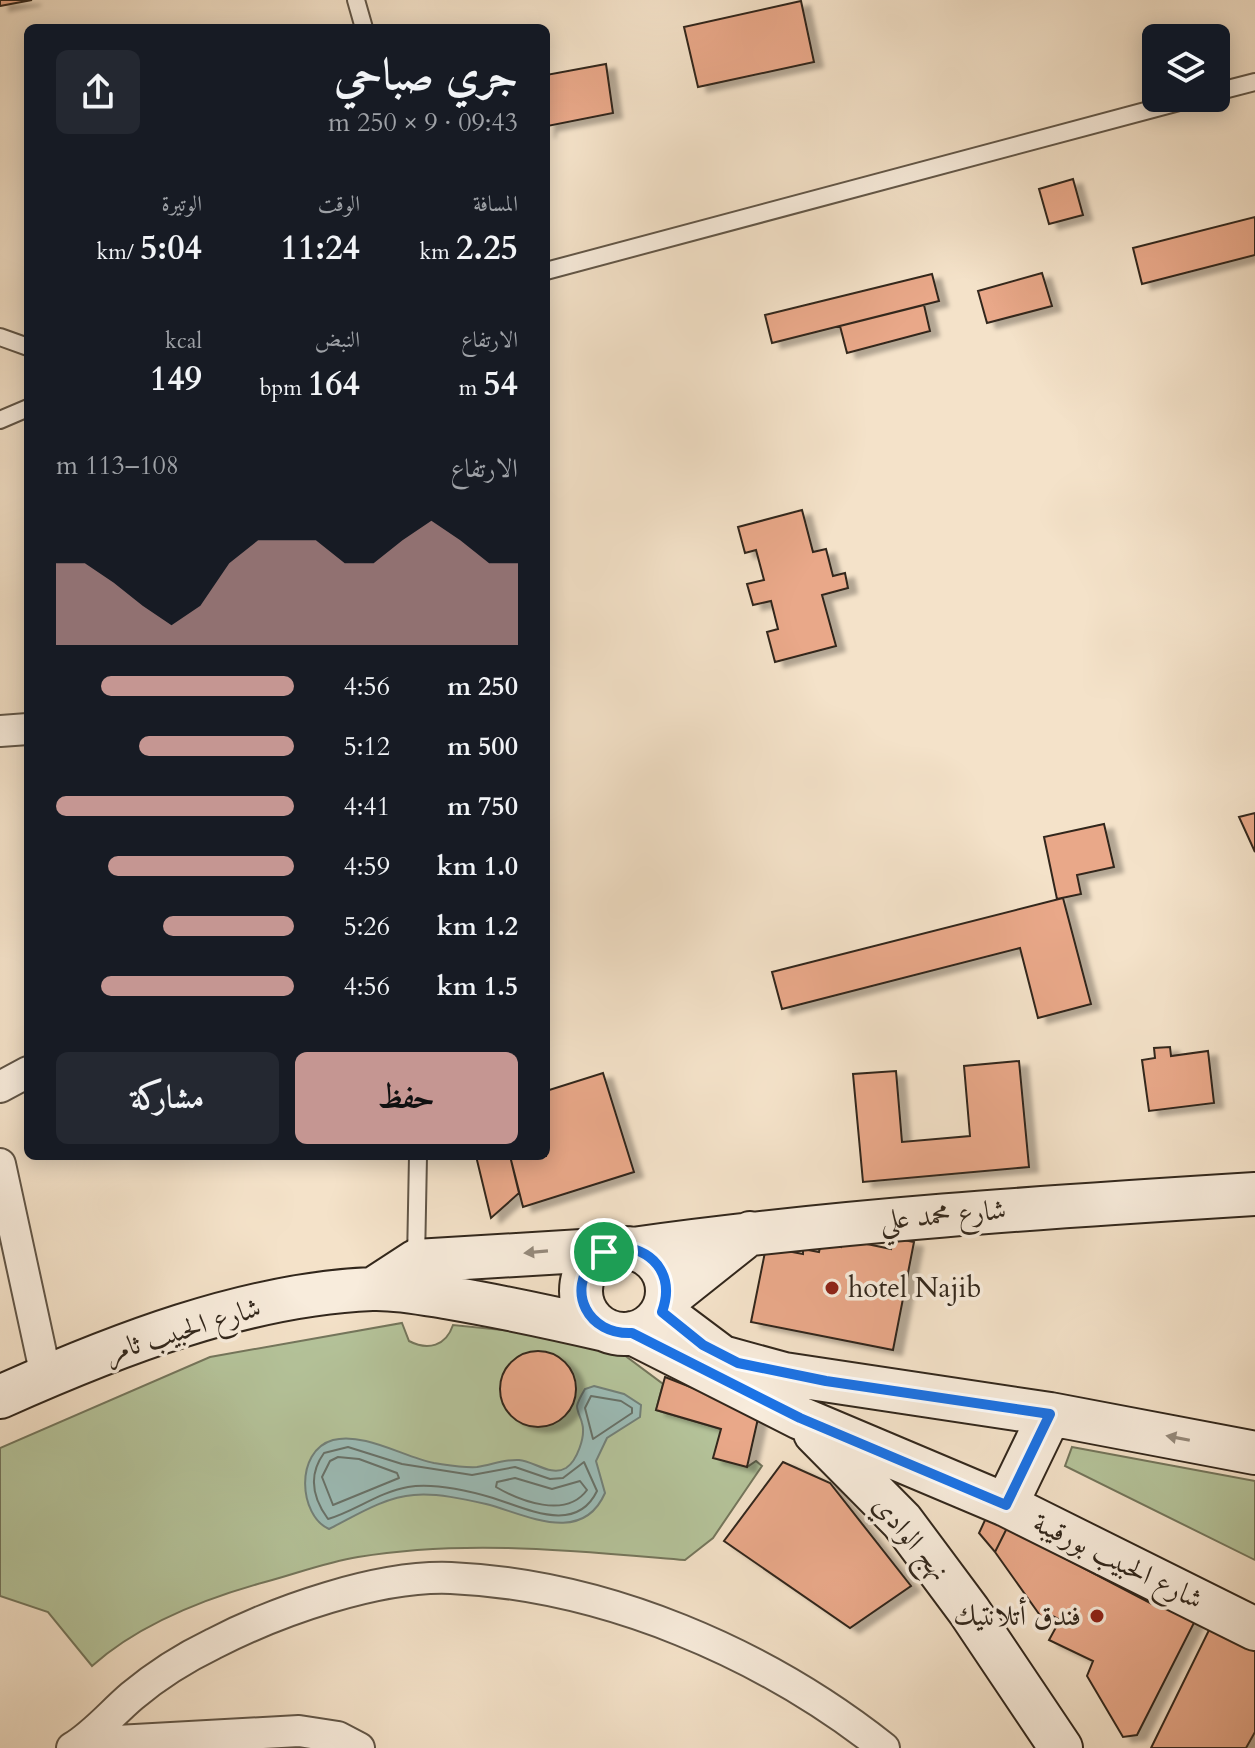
<!DOCTYPE html>
<html lang="ar">
<head>
<meta charset="utf-8">
<style>
  :root { --surface:#171b24; --page:#242831; --text:#f1f3f6; --muted:#9ea1a6; --accent:#c59692 }
  body { margin:0; font-family:Cardo,Amiri,serif; background:var(--page); color:var(--text); direction:rtl; height:100vh; display:flex; flex-direction:column; font-size:30px; white-space:nowrap }
  * { box-sizing:border-box; margin:0 }
  p { font-size:26px; color:var(--muted) }
  .icon { flex:none; width:44px; height:44px; fill:none; stroke:currentColor; stroke-width:2; stroke-linecap:round; stroke-linejoin:round }
  .map { position:relative; flex:1; overflow:hidden; direction:ltr }
  .drawer { position:absolute; left:24px; top:24px; width:526px; height:1136px; display:flex; flex-direction:column; background:var(--surface); border-radius:12px; box-shadow:0 4px 20px #0003; direction:rtl }
  .drawer>* { flex:none }
  .fabs { position:absolute; left:1142px; top:24px; display:grid; gap:16px }
  .fabs a { display:grid; place-items:center; width:88px; height:88px; border-radius:12px; background:var(--surface); box-shadow:0 4px 20px #0003; font-size:40px }
  .pin { position:absolute; display:grid; place-items:center; width:68px; height:68px; color:#fff; margin:-34px; border:4px solid #fff; border-radius:50%; box-shadow:0 2px 8px #0007 }
  .round { display:grid; place-items:center; flex:none; width:84px; height:84px; border-radius:12px; background:var(--page) }
  .head { display:flex; align-items:center; justify-content:space-between; height:136px; padding:0 32px }
  h1 { font-size:44px; font-weight:700; line-height:60px }
  .stats { display:grid; grid-template-columns:repeat(3,1fr); gap:12px; height:136px; padding:8px 32px }
  .stats div { display:grid; align-content:center }
  .stats b { font-size:34px; font-weight:700 }
  .stats small { font-size:22px; font-weight:400 }
  .stats p { font-size:22px }
  .chart { height:224px; padding:16px 32px }
  .chart p { display:flex; justify-content:space-between }
  .chart svg { width:100%; height:144px; margin-top:8px; fill:var(--accent); opacity:.7 }
  .cta { display:flex; gap:16px; margin-top:auto; padding:16px 32px }
  .cta a { flex:1; height:92px; border-radius:12px; background:var(--accent); color:#111; font-size:32px; font-weight:700; line-height:92px; text-align:center }
  .cta a+a { background:var(--page); color:var(--text) }
  ul { padding:0 32px; list-style:none; font-size:26px }
  li { display:grid; grid-template-columns:128px 96px 1fr; align-items:center; height:60px }
  li i { height:20px; border-radius:10px; background:var(--accent) }
  .map>svg:first-child { display:block }
</style>
</head>
<body>
<div class="map">
<svg width="1255" height="1748" viewBox="0 0 1255 1748">
  <defs>
    <filter id="shadow"><feDropShadow dx="9" dy="5" stdDeviation="2" flood-color="#0004"/></filter>
  </defs>
  <rect width="100%" height="100%" fill="#f4e2c9"/>
  <filter id="stains"><feTurbulence type="fractalNoise" baseFrequency=".0025" numOctaves="4"/><feColorMatrix values="0 0 0 0 .2 0 0 0 0 .09 0 0 0 0 .02 0 0 0 .5 -.17"/></filter>
  <radialGradient id="worn" r=".72"><stop offset=".6" stop-color="#630" stop-opacity="0"/><stop offset="1" stop-color="#630" stop-opacity=".3"/></radialGradient>
  <path fill="#b5c49b" stroke="#74765c" stroke-width="2" d="M 402,1323 L 409,1341 C 428,1351 446,1346 453,1325 L 604,1340 L 663,1384 L 656,1410 L 721,1429 L 747,1467 L 756,1461 L 762,1466 L 713,1538 L 685,1560 C 577,1551 466,1539 358,1557 C 327,1562 295,1574 265,1582 C 203,1599 139,1624 92,1666 L 48,1612 L 0,1596 L 0,1448 L 210,1357 Z
    M 1072,1447 L 1255,1481 L 1255,1560 L 1065,1466 Z"/>
  <path fill="#9cbdb8" stroke="#72817a" stroke-width="2" d="M 594,1386 L 624,1394 L 641,1405 L 640,1417 L 607,1438 L 596,1461 L 605,1493 C 582,1546 525,1514 486,1504 C 464,1499 437,1493 414,1495 C 384,1497 355,1516 329,1529 C 299,1516 294,1451 333,1440 C 364,1432 404,1457 434,1463 C 448,1465 463,1468 477,1467 C 491,1465 505,1459 519,1460 C 534,1461 551,1477 566,1468 C 577,1461 586,1436 582,1423 C 581,1418 577,1412 577,1406 C 578,1401 582,1394 585,1389 Z"/>
  <g fill="none" stroke-linecap="round" stroke-linejoin="round">
    <path stroke="#67726a" stroke-width="2" d="M 591,1396 L 621,1401 L 632,1408 L 632,1413 L 593,1439 L 585,1408 Z
      M 348,1447 L 402,1464 L 472,1475 L 515,1467 L 550,1479 L 563,1478 L 584,1462 L 597,1491 C 576,1535 526,1508 493,1498 C 469,1491 433,1483 408,1487 C 379,1492 355,1511 328,1519 C 312,1497 308,1475 324,1453 Z
      M 338,1457 L 359,1459 L 397,1473 L 399,1478 L 333,1505 L 322,1477 L 330,1461 Z
      M 515,1478 L 552,1489 L 580,1481 L 587,1490 C 566,1519 520,1501 496,1487 L 497,1482 Z"/>
  </g>
  <path fill="#e9a889" stroke="#32271c" stroke-width="2" filter="url(#shadow)" d="M 0,0 L 32,0 L 0,6 Z
    M 801,1 L 814,62 L 698,87 L 684,27 Z
    M 606,64 L 613,113 L 547,126 L 546,133 L 546,75 Z
    M 1073,179 L 1083,215 L 1049,224 L 1039,189 Z
    M 1255,217 L 1255,255 L 1142,284 L 1133,248 Z
    M 1042,273 L 1052,306 L 987,323 L 978,291 Z
    M 932,274 L 939,301 L 772,343 L 765,315 Z
    M 924,305 L 930,331 L 847,353 L 840,326 Z
    M 802,510 L 813,552 L 826,549 L 833,576 L 845,573 L 848,588 L 822,595 L 836,646 L 775,662 L 767,632 L 778,629 L 771,601 L 753,605 L 747,584 L 764,580 L 756,550 L 745,553 L 738,527 Z
    M 1255,813 L 1255,852 L 1239,817 Z
    M 1104,824 L 1114,867 L 1077,875 L 1081,894 L 1057,899 L 1044,837 Z
    M 1063,898 L 1091,1004 L 1038,1018 L 1020,948 L 782,1009 L 772,972 Z
    M 1170,1047 L 1171,1056 L 1208,1051 L 1214,1103 L 1149,1111 L 1142,1060 L 1155,1058 L 1154,1048 Z
    M 1019,1061 L 1029,1167 L 863,1182 L 853,1074 L 896,1071 L 902,1142 L 970,1136 L 964,1066 Z
    M 603,1073 L 634,1172 L 523,1207 L 510,1156 L 546,1156 L 546,1091 Z
    M 476,1156 L 510,1156 L 519,1193 L 491,1218 Z
    M 893,1238 L 914,1242 L 893,1350 L 751,1322 L 766,1247 L 803,1254 L 803,1249 L 819,1252 L 821,1243 L 841,1247 L 843,1239 L 891,1249 Z
    M500 1389a38 38 0 1 1 76 0a38 38 0 1 1-76 0Z
    M 665,1377 L 759,1414 L 747,1467 L 713,1458 L 721,1429 L 656,1410 Z
    M 783,1462 L 830,1483 L 911,1586 L 850,1628 L 724,1541 Z
    M 986,1518 L 1007,1528 L 995,1552 L 979,1533 Z
    M 1007,1528 L 1156,1606 L 1161,1594 L 1199,1613 L 1137,1735 L 1123,1737 L 1087,1676 L 1093,1661 L 1049,1640 L 1060,1620 L 1047,1613 L 1044,1621 L 995,1552 Z
    M 1212,1624 L 1255,1644 L 1255,1732 L 1246,1748 L 1151,1748 Z"/>
  <g fill="none" stroke-linecap="round" stroke-linejoin="round">
    <defs>
      <path id="lane" d="M 356,0 L 364,28
        M 1216,92 L 1255,82
        M 546,271 L 1194,98
        M 0,337 L 28,347
        M 0,420 L 28,408
        M 416,1260 L 418,1156"/>
      <path id="street" d="M 0,731 L 28,729
        M 0,1087 L 28,1072
        M 0,1164 L 46,1376
        M 81,1743 L 299,1731 L 338,1737 L 359,1748
        M 72,1748 C 94,1735 112,1713 132,1696 C 157,1675 184,1658 213,1644 C 277,1611 378,1575 451,1578 C 606,1585 764,1653 884,1748"/>
      <path id="secondary" d="M581 1291a43 43 0 1 1 86 0a43 43 0 1 1-86 0Z
        M 633,1249 C 840,1220 1047,1207 1255,1194
        M 373,1289 L 416,1261 L 614,1249
        M 667,1299 L 750,1233
        M 662,1312 L 722,1357 L 784,1374 L 1050,1414 L 1255,1453
        M 632,1333 L 800,1418 L 1006,1505 L 1255,1629
        M 0,1397 C 114,1346 246,1294 372,1289 C 398,1288 426,1294 451,1298 C 503,1307 554,1318 606,1330
        M 815,1433 L 902,1521 L 969,1611 L 1061,1748
        M 1006,1505 L 1050,1414"/>
    </defs>
    <use href="#lane" stroke="#625647" stroke-width="20"/>
    <use href="#street" stroke="#625647" stroke-width="34"/>
    <use href="#secondary" stroke="#32271c" stroke-width="46"/>
    <use href="#lane" stroke="#f8ecdc" stroke-width="16"/>
    <use href="#street" stroke="#f8ecdc" stroke-width="30"/>
    <use href="#secondary" stroke="#f8ecdc" stroke-width="42"/>
  </g>
  <defs><path id="oneway-solid" d="M-6-.8H1V-3.2L6.5 0L1 3.2V.8H-6Z" transform="scale(2)"/></defs>
  <g fill="#958a7c">
    <use href="#oneway-solid" transform="translate(536 1252) rotate(175)"/>
    <use href="#oneway-solid" transform="translate(1178 1438) rotate(-169)"/>
  </g>
  <g fill="none" stroke-linecap="round" stroke-linejoin="round">
    <defs>
      <path id="route" d="M 623,1247 C 658,1252 674,1279 662,1312 L 703,1345 L 738,1363 L 826,1381 L 1050,1414 L 1006,1505 L 800,1418 L 632,1333 C 588,1335 565,1291 595,1258 Z"/>
    </defs>
    <use href="#route" stroke="#fff" stroke-width="16"/>
    <use href="#route" stroke="#1a73e8" stroke-width="10"/>
  </g>
  <g fill="#8f2418" stroke="#f8ecdc" stroke-width="3">
    <circle cx="832" cy="1288" r="8"/>
    <circle cx="1097" cy="1616" r="8"/>
  </g>
  <g text-anchor="middle" dominant-baseline="central" stroke-width="7" stroke-linejoin="round" paint-order="stroke">
    <g font-size="28" fill="#32271c" stroke="#f8ecdc">
      <text transform="translate(943 1215) rotate(-5)">شارع محمد علي</text>
      <text transform="translate(183 1330) rotate(-17)">شارع الحبيب ثامر</text>
      <text transform="translate(911 1538) rotate(50)">نهج الوادي</text>
      <text transform="translate(1118 1561) rotate(26)">شارع الحبيب بورقيبة</text>
    </g>
    <g font-size="28" fill="#32271c" stroke="#f8ecdc" text-anchor="start">
      <text x="848" y="1288">hotel Najib</text>
      <text x="1081" y="1616" text-anchor="end">فندق أتلانتيك</text>
    </g>
  </g>
  <rect width="100%" height="100%" filter="url(#stains)"/>
  <rect width="100%" height="100%" fill="url(#worn)"/>
</svg>
<div class="fabs">
<a><svg class="icon" aria-label="layers" viewBox="0 0 24 24"><path d="M12 4l9 5-9 5-9-5zM3 14l9 5 9-5"/></svg></a>
</div>
<div class="pin" style="left:604px;top:1252px;background:#1e9e55"><svg class="icon" aria-label="arrive" viewBox="0 0 24 24"><path d="M6 21V4h12l-3 4 3 4H6"/></svg></div>
<section class="drawer">
<div class="head"><div><h1>جري صباحي</h1><p>09:43 · 9 × 250 m</p></div><a class="round"><svg class="icon" aria-label="share" viewBox="0 0 24 24"><path d="M12 15V3M7 8l5-5 5 5M5 13v7h14v-7"/></svg></a></div>
<div class="stats">
<div><p>المسافة</p><b>2.25<small> km</small></b></div>
<div><p>الوقت</p><b>11:24</b></div>
<div><p>الوتيرة</p><b>5:04<small> /km</small></b></div>
</div>
<div class="stats">
<div><p>الارتفاع</p><b>54<small> m</small></b></div>
<div><p>النبض</p><b>164<small> bpm</small></b></div>
<div><p>kcal</p><b>149</b></div>
</div>
<div class="chart"><p><span>الارتفاع</span>108–113 m</p>
<svg viewBox="0 0 160 44" preserveAspectRatio="none"><path d="M0 44V19L10 19L20 25L30 32L40 38L50 32L60 19L70 12L80 12L90 12L100 19L110 19L120 12L130 6L140 12L150 19L160 19V44z"/></svg>
</div>
<ul>
<li><b>250 m</b>4:56<i style="width:81%"></i></li>
<li><b>500 m</b>5:12<i style="width:65%"></i></li>
<li><b>750 m</b>4:41<i style="width:100%"></i></li>
<li><b>1.0 km</b>4:59<i style="width:78%"></i></li>
<li><b>1.2 km</b>5:26<i style="width:55%"></i></li>
<li><b>1.5 km</b>4:56<i style="width:81%"></i></li>
</ul>
<div class="cta"><a>حفظ</a><a>مشاركة</a></div>
</section>
</div>
</body>
</html>
